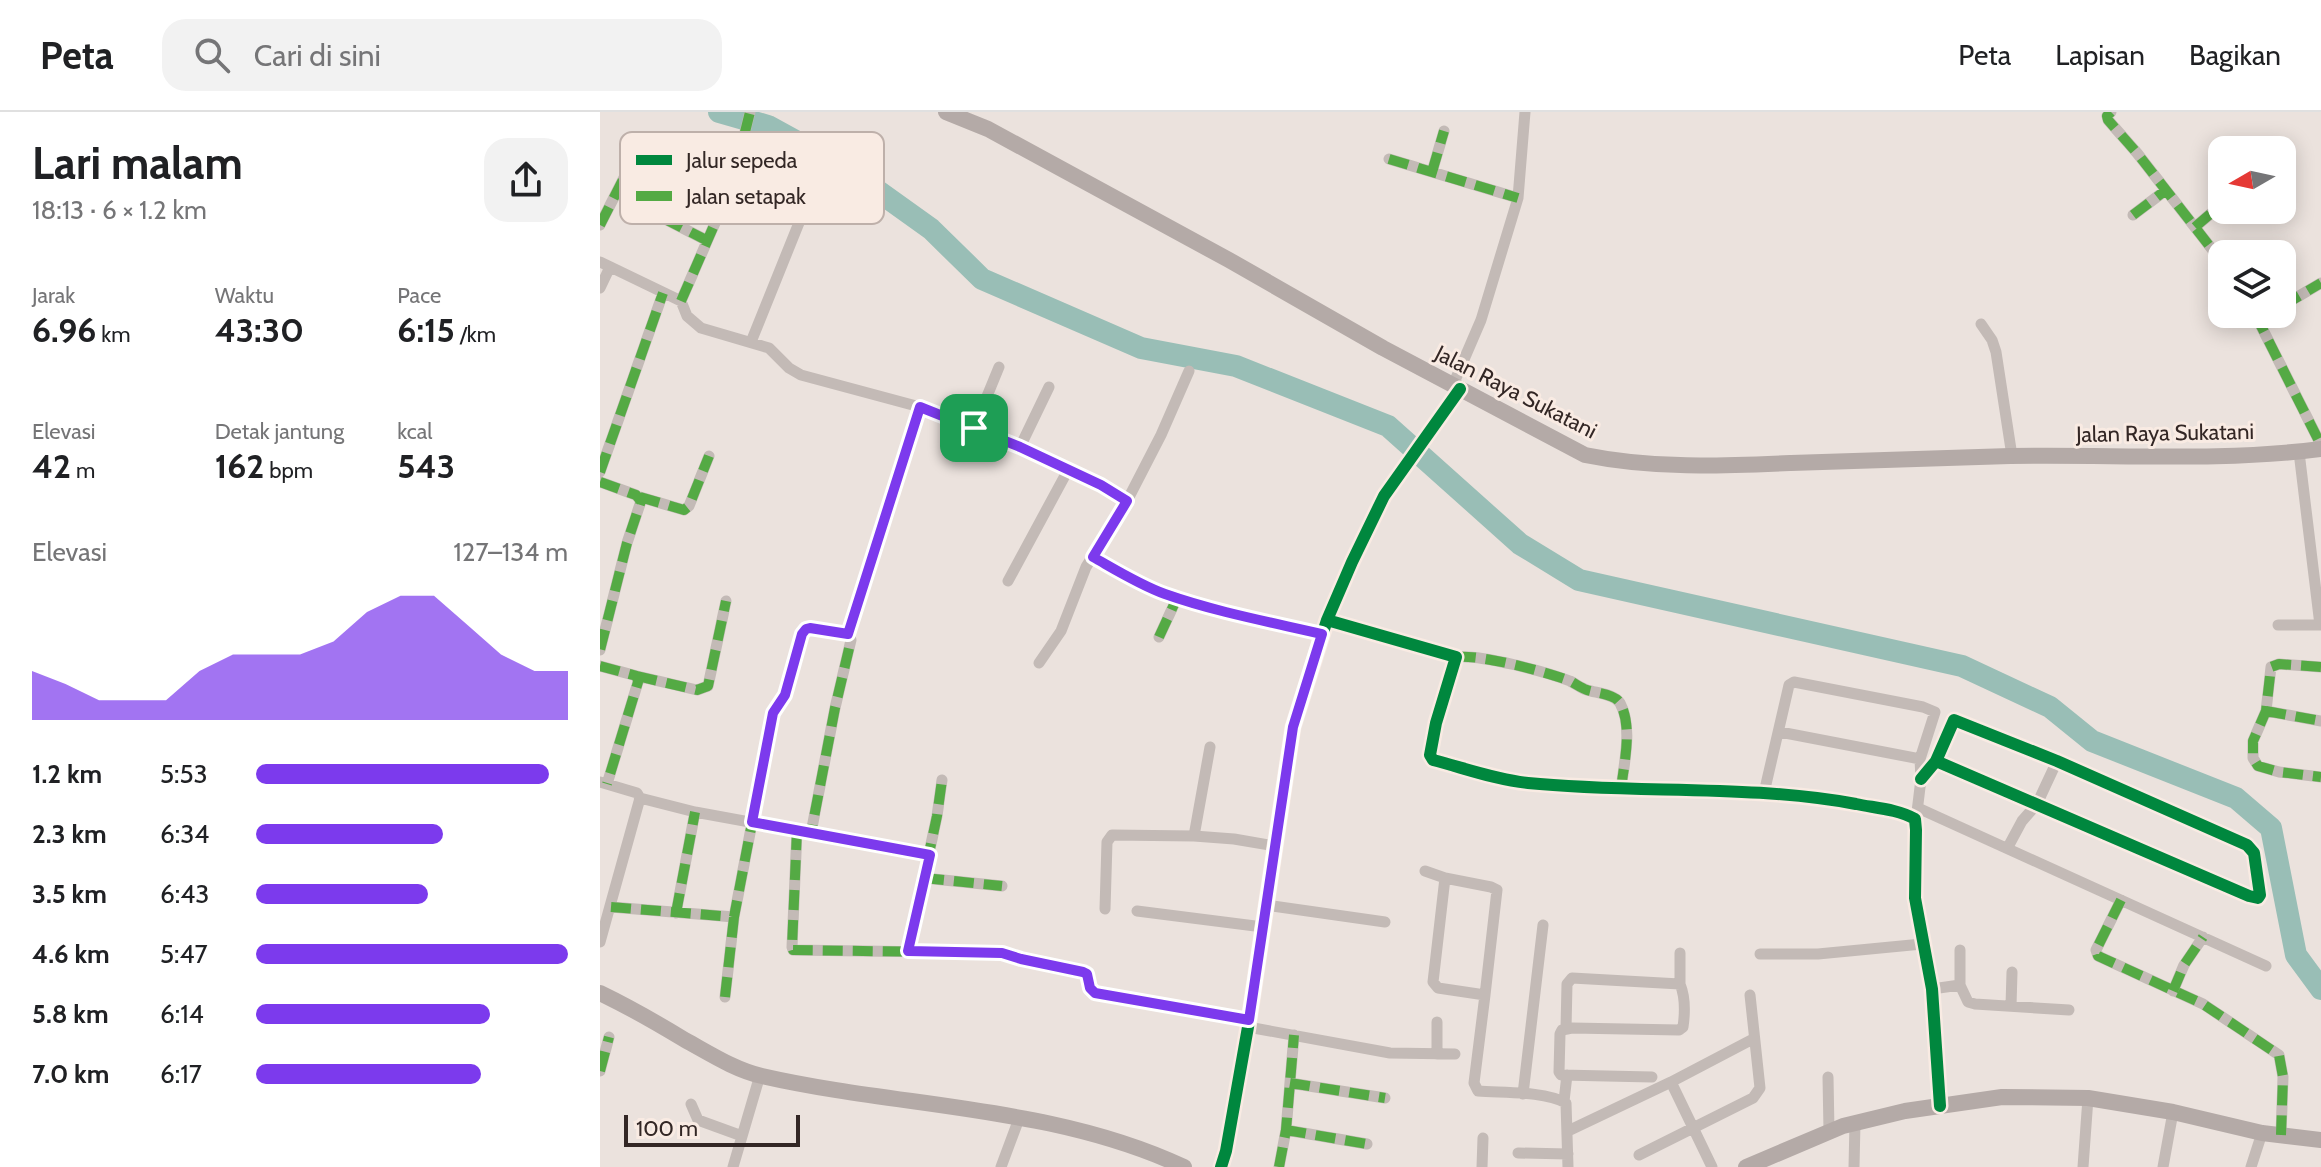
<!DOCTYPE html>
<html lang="id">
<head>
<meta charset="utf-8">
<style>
  :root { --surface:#fff; --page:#f2f2f2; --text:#202124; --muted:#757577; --line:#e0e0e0; --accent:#7c3aed }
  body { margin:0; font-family:Cabin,sans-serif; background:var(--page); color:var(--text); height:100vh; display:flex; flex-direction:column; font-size:30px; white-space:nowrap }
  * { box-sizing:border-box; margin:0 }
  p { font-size:26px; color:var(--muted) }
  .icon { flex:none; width:44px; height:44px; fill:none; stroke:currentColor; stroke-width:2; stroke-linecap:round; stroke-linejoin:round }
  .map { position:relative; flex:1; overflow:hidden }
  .side { display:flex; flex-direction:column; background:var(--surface); width:600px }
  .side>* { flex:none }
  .needle { width:52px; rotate:261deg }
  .tools { position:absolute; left:1608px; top:24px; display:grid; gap:16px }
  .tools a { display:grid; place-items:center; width:88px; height:88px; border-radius:16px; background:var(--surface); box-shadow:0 4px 20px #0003; font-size:40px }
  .scale { position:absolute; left:24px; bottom:20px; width:176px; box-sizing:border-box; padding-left:8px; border:4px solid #332725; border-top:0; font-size:22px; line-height:28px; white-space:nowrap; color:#332725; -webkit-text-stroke:6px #f9ebe3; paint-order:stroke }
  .pin { position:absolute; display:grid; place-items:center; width:68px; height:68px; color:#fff; margin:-34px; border-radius:16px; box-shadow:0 4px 12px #0006 }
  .round { display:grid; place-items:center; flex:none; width:84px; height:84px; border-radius:24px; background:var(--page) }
  .summary { display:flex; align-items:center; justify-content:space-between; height:136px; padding:0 32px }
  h1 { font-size:44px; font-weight:700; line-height:60px }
  .metrics { display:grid; grid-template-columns:repeat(3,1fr); gap:12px; height:136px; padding:8px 32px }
  .metrics div { display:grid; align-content:center }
  .metrics b { font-size:34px; font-weight:700 }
  .metrics small { font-size:22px; font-weight:400 }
  .metrics p { font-size:22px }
  .chart { height:224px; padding:16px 32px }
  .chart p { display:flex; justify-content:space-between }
  .chart svg { width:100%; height:144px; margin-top:8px; fill:var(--accent); opacity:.7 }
  ul { padding:0 32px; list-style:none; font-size:26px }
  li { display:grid; grid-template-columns:128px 96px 1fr; align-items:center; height:60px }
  li i { height:20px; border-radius:10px; background:var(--accent) }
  header { display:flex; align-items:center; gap:48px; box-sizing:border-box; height:112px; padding:0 40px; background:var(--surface); border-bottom:2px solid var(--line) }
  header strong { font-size:38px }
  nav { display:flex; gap:44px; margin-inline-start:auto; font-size:28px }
  .search { width:560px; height:72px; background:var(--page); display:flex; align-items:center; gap:20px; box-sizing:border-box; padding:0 28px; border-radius:24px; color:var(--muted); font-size:30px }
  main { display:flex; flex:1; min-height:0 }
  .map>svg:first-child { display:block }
</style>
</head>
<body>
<header>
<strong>Peta</strong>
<div class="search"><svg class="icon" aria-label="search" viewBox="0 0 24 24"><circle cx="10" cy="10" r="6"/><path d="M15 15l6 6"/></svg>Cari di sini</div>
<nav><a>Peta</a><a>Lapisan</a><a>Bagikan</a></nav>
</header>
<main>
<section class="side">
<div class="summary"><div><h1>Lari malam</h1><p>18:13 · 6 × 1.2 km</p></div><a class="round"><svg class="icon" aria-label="share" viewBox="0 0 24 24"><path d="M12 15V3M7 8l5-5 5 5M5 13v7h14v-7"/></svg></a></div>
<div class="metrics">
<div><p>Jarak</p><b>6.96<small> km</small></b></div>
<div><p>Waktu</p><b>43:30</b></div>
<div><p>Pace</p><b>6:15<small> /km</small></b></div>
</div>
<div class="metrics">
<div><p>Elevasi</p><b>42<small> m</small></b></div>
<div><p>Detak jantung</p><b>162<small> bpm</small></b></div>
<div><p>kcal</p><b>543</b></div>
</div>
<div class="chart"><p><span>Elevasi</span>127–134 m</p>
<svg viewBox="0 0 160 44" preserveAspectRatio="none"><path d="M0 44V29L10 33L20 38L30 38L40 38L50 29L60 24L70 24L80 24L90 20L100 11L110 6L120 6L130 15L140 24L150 29L160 29V44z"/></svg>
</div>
<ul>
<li><b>1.2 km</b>5:53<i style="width:94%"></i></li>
<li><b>2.3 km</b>6:34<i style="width:60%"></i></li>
<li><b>3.5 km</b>6:43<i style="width:55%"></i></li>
<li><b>4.6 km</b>5:47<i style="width:100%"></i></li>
<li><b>5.8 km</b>6:14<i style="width:75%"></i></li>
<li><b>7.0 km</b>6:17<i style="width:72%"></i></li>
</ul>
</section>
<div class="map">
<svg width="1721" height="1055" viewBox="0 0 1721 1055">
  <rect width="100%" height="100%" fill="#ebe2dd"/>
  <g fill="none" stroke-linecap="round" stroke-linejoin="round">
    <path stroke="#99beb6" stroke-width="22" d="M 119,0 L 168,14 L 250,59 L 331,117 L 382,167 L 541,236 L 636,254 L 788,314 L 920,432 L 979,468 L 1362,554 L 1450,595 L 1492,629 L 1636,686 L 1671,716 L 1696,843 L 1721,877"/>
    <path stroke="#c3bab6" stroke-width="11" d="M 1511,0 L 1507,4 L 1508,8 L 1537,41 L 1622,150
      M 789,47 L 918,86
      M 79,51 L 60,95 L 61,102 L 67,108 L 106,128
      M 832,60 L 844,19
      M 1533,103 L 1566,78
      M 0,113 L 38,38 L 43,37 L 132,72
      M 1595,115 L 1622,92
      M 0,150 L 81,189 L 87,204 L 101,216 L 169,236 L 189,256 L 201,263 L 320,295 L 420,335 L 501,373 L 527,389 L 486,455 L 461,519 L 439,551
      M 0,176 L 10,155
      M 81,189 L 132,72 L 150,0
      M 1682,194 L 1721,171
      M 1655,202 L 1721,333
      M 1659,209 L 1669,202
      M 1381,212 L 1392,228 L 1396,240 L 1412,344
      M 151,230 L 211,81
      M 853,273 L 881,208 L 918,86 L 925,0
      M 374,316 L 399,255
      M 420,335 L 449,275
      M 1699,340 L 1720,513
      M 0,360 L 63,181
      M 0,370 L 36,383 L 41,389 L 27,431 L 0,538
      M 40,385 L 84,398 L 89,394 L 109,344
      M 527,389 L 561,323 L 589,259
      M 493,445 C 516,458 540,473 565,482 C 616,500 670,510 722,522
      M 408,469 L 468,358
      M 727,508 L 856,545 L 836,611 L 830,643 L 833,648 C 864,656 897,668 928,671 C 1037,682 1148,672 1256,692 C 1275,696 1297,697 1315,707 L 1316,718 L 1315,786 L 1332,877 L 1340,994
      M 1678,513 L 1721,513
      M 248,522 L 320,295
      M 559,525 L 577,486
      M 856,545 C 880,542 947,560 970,569 C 976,572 981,576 987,578 C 996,581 1015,582 1020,591 C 1033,615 1024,651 1021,677
      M 0,554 L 37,564 L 38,570 L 7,672
      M 1721,555 L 1679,552 L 1671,555 L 1666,599 L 1653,629 L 1653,646 L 1658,654 L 1679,660 L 1721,665
      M 37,564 L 97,578 L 108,574 L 126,489
      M 1666,599 L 1721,609
      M 1180,620 L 1320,647
      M 1321,667 L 1336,649 L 1649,784 L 1658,786 L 1660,783 L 1654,741 L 1647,733 L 1457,649 L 1354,608 L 1336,649
      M 0,670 L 37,681 L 40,686 L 0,830
      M 1164,681 L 1189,573 L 1194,570 L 1323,595 L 1335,600 L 1320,647 L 1321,667 L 1317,700
      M 40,686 L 95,700 L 330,743
      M 1318,696 L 1666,854
      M 197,718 L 192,835 L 193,838 L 402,841 L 421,847 L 483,860 L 487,862 L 490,876 L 495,881 L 649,908
      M 594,724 L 610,635
      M 1408,735 L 1422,709 L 1437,692 L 1457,649
      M 825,759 L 845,766 L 891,775 L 897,778 L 885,883
      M 324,766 L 402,774
      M 845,766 L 833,870 L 838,876 L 885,883 L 874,971 L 878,979 C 904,981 944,979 966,991 L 968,1055
      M 1521,788 L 1496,838 L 1498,844 L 1603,892 L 1679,943 L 1683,965 L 1681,1023
      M 666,793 L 785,810
      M 11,795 L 134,805 L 173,601 L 185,583 L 202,522 L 209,516 L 248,522 L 251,528 L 235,596 L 211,721
      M 505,797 L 507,730 L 512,723 L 594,724 L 634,727 L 675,734
      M 537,799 L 663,815
      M 76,801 L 95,700
      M 1360,838 L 1360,873
      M 308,839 L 337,704 L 342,668
      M 1080,841 L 1080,872
      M 1160,842 L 1218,842 L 1322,832
      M 1332,877 L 1360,873 L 1368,890 L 1375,892 L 1469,898
      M 1573,879 L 1584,853 L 1603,825
      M 125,885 L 134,805
      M 1411,894 L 1412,860
      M 648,915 L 790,941 L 855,942
      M 966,917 L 967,872 L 972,866 L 1080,872 C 1085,884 1085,901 1083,915 L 1079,918 L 972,916 L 962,918 L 960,922 L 959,960 L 961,963 L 1052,965
      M 837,942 L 837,910
      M 0,959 L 9,925
      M 1228,965 L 1229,1019
      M 1071,970 L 1112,1055
      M 690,971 L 785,986
      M 923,982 L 943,813
      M 964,989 L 967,963
      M 91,992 L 98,1008 L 142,1024
      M 686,1018 L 767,1032
      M 968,1019 L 1071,970 L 1153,927
      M 918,1041 L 968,1042
      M 1039,1043 L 1153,986 L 1160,976 L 1150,883
      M 133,1055 L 160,963
      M 401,1055 L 420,1004
      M 621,1055 L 626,1039 L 648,915 L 693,615 L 727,508 L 752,450 L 784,384 L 860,277
      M 679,1055 L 686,1018 L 694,923
      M 882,1055 L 883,1026
      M 1254,1055 L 1255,1011
      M 1483,1055 L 1488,986
      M 1563,1055 L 1573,1000
      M 1651,1055 L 1662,1021"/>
    <path stroke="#b4aaa7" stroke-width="16" d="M 346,0 L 388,17 L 629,148 L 783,236 L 985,343 C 1053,357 1121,354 1191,351 C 1264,349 1337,346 1410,344 C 1514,342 1618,350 1721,337
      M 0,881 C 29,895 57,911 85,928 C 109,941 135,958 162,964 C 302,996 452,993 584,1055
      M 1146,1055 L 1243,1014 L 1305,999 L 1402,985 L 1488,986 L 1573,1000 L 1662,1021 L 1721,1028"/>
    <path stroke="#54aa44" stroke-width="10" stroke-dasharray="20 10" stroke-linecap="butt" d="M 1511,0 L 1507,4 L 1508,8 L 1537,41 L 1622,150
      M 789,47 L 918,86
      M 79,51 L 60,95 L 61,102 L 67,108 L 106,128
      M 832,60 L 844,19
      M 1533,103 L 1566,78
      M 0,113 L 38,38 L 43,37 L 132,72
      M 1595,115 L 1622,92
      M 81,189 L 132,72 L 150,0
      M 1682,194 L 1721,171
      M 1655,202 L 1721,333
      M 0,360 L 63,181
      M 0,370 L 36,383 L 41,389 L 27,431 L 0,538
      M 40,385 L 84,398 L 89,394 L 109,344
      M 493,445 C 516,458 540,473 565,482 C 616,500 670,510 722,522
      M 248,522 L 320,295
      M 559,525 L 577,486
      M 856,545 C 880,542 947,560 970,569 C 976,572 981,576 987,578 C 996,581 1015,582 1020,591 C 1033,615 1024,651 1021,677
      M 0,554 L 37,564 L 38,570 L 7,672
      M 1721,555 L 1679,552 L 1671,555 L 1666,599 L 1653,629 L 1653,646 L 1658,654 L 1679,660 L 1721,665
      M 37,564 L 97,578 L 108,574 L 126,489
      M 1666,599 L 1721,609
      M 152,710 L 330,743
      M 197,718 L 192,835 L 193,838 L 402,841 L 421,847 L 483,860 L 487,862 L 490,876 L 495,881 L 649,908
      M 324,766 L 402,774
      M 1521,788 L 1496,838 L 1498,844 L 1603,892 L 1679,943 L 1683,965 L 1681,1023
      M 11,795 L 134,805 L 173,601 L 185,583 L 202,522 L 209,516 L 248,522 L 251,528 L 235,596 L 211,721
      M 76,801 L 95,700
      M 308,839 L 337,704 L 342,668
      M 1573,879 L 1584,853 L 1603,825
      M 125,885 L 134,805
      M 0,959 L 9,925
      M 690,971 L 785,986
      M 686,1018 L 767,1032
      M 679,1055 L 686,1018 L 694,923"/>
    <defs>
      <path id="cycleway" d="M 727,508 L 856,545 L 836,611 L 830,643 L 833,648 C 864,656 897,668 928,671 C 1037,682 1148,672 1256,692 C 1275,696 1297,697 1315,707 L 1316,718 L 1315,786 L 1332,877 L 1340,994
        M 1321,667 L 1336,649 L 1649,784 L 1658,786 L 1660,783 L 1654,741 L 1647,733 L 1457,649 L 1354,608 L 1336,649
        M 621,1055 L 626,1039 L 648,915 L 693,615 L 727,508 L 752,450 L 784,384 L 860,277"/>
    </defs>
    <use href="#cycleway" stroke="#f9ebe3" stroke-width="17"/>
    <use href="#cycleway" stroke="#00873e" stroke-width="12"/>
  </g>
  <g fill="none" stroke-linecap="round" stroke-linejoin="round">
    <defs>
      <path id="route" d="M 320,295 L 420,335 L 501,373 L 527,389 L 493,445 C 516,458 540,473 565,482 C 616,500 670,510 722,522 L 693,615 L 649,908 L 495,881 L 490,876 L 487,862 L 483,860 L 421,847 L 402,841 L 308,839 L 330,743 L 152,710 L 173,601 L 185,583 L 202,522 L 206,517 L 210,516 L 248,522 Z"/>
    </defs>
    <use href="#route" stroke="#fff" stroke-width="16"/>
    <use href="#route" stroke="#7c3aed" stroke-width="10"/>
  </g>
  <g text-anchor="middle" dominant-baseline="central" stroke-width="6" stroke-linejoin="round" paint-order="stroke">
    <g font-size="22" fill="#332725" stroke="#f9ebe3">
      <text transform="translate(916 280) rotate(27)">Jalan Raya Sukatani</text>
      <text transform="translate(1565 321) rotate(-1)">Jalan Raya Sukatani</text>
    </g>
  </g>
  <rect x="20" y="20" width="264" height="92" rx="12" fill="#f9ebe3" stroke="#beb0aa" stroke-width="2"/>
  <rect x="36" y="43" width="36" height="10" fill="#00873e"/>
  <rect x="36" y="79" width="36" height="10" fill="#54aa44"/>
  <g font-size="22" fill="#332725">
    <text x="86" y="56">Jalur sepeda</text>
    <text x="86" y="92">Jalan setapak</text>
  </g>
</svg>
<div class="tools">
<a><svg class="needle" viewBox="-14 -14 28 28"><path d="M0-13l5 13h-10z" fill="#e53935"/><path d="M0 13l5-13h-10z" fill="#757577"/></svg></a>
<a><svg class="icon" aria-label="layers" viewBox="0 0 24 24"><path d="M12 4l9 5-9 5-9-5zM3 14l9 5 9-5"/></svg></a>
</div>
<div class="scale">100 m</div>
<div class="pin" style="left:374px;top:316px;background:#1e9e55"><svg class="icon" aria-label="arrive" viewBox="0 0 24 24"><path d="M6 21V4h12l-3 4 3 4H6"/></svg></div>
</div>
</main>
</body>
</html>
